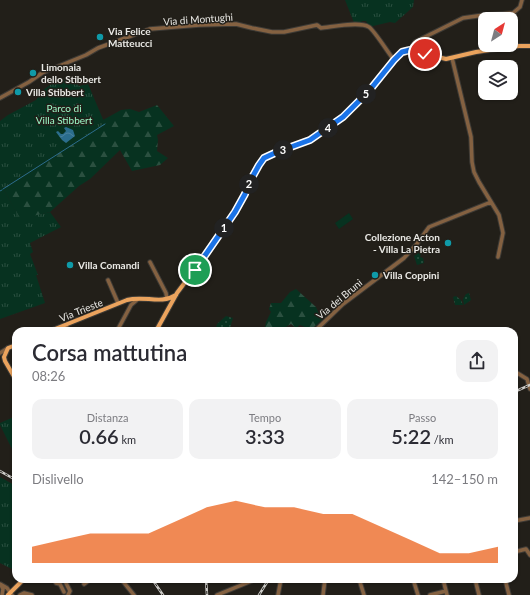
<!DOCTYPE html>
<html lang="it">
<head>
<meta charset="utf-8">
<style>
  :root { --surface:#fff; --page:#f2f2f3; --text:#2b2b33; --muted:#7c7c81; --accent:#ea580c }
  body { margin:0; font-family:Lato,sans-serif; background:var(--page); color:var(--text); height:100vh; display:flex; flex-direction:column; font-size:15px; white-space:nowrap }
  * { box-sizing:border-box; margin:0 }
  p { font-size:13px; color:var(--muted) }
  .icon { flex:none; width:22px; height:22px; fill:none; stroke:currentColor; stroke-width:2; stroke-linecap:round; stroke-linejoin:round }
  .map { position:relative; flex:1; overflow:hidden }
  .details { position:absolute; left:12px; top:327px; width:506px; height:256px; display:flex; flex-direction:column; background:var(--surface); border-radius:12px; box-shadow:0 1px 3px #0004 }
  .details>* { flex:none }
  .needle { width:26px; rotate:36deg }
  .tools { position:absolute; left:478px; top:12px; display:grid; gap:8px }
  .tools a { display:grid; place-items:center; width:40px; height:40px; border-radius:8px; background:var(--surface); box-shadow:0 1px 3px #0004; font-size:20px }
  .pin { position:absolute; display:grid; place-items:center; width:34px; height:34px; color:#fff; margin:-17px; border:2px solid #fff; border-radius:50%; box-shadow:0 1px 4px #0007 }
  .km { position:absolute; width:20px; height:20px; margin:-10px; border-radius:50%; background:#222; color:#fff; font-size:11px; line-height:20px; text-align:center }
  .round { display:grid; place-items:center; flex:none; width:42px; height:42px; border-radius:12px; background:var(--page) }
  .overview { display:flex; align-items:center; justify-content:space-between; height:68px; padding:0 20px }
  h1 { font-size:22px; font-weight:600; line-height:30px }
  .figures { display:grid; grid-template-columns:repeat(3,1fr); gap:6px; height:68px; padding:4px 20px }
  .figures div { display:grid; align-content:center; border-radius:10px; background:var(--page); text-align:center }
  .figures b { font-size:20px; font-weight:600 }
  .figures small { font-size:11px; font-weight:400 }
  .figures p { font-size:11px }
  .chart { height:112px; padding:8px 20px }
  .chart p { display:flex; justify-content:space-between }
  .chart svg { width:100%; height:72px; margin-top:4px; fill:var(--accent); opacity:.7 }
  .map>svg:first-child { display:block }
</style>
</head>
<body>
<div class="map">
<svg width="530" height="595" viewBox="0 0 530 595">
  <defs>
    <pattern id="grass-dots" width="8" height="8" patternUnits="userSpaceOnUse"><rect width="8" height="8" fill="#073220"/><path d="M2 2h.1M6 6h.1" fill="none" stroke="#2b5040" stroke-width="1.8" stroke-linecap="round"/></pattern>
    <pattern id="forest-firs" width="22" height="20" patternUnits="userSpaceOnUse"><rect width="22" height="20" fill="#073220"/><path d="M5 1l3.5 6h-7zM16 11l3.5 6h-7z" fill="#2b5040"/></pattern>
    <pattern id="park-tufts" width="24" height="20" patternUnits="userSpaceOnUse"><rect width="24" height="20" fill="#073220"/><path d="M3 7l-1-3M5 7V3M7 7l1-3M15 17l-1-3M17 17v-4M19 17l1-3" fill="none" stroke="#2b5040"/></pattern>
    <pattern id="water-waves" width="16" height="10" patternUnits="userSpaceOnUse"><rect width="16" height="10" fill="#2b6d8d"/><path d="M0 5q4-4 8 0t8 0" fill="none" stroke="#4a829d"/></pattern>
  </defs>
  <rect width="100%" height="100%" fill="#221f19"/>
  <path fill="url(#grass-dots)" d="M 420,252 L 421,254 L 420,257 L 423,258 L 424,263 L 417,265 L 414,256 Z
    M 469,293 L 471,300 L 464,305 L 463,299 L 466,294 Z
    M 456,296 L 461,300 L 463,305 L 455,305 L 453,297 Z
    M 226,316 L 233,318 L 229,331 L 215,331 L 217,324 Z"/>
  <path fill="url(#forest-firs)" d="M 157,105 L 174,126 L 157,135 L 158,140 L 157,151 L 168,158 L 160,165 L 132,171 L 120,150 L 90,179 L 79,186 L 50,212 L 20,220 L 3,188 L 104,124 L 103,120 L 121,110 L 130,109 L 139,112 Z
    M 296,289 L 316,307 L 319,314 L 324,318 L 314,327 L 310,329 L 300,325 L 296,328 L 291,324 L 287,326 L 283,331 L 267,331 L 265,327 L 266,322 L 271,312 L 269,309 L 271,303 L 281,303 L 290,292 Z"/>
  <path fill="url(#park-tufts)" d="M 345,0 L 414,0 L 413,7 L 395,23 L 390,22 L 369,27 L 366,21 L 362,21 L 360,24 L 355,25 Z
    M 72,77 L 79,86 L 88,84 L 105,124 L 3,188 L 20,219 L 50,212 L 61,227 L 30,243 L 33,252 L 30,254 L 38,275 L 36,275 L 45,303 L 0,319 L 0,121 L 8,115 L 36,100 L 43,90 L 50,85 Z
    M 16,416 L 16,457 L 0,425 L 0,423 Z
    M 0,477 L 16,486 L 16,565 L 12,569 L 0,563 Z"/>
  <path fill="#073220" d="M 349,213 L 353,219 L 339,229 L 335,223 Z"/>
  <path fill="url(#water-waves)" d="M 66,127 L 73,130 L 75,136 L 66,143 L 62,140 L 56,132 L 58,131 L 61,134 L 63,134 L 66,131 L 64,128 Z"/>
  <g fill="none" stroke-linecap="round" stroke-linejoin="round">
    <path stroke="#2b6d8d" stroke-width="1" d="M 3,189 L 105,124
      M 0,191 L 2,190"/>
    <defs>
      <path id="minor" d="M 410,50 L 415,42 L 463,18 L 484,15 L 513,13 L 520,7 L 522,0
        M 452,58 L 471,137 L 472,162 L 474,172 L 479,182 L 499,215 L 503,233 L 498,257
        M 0,98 L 29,82 L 42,73 L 86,55 L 98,48 L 150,29 L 199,25 L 236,24 L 252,28 L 272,32 L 284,32 L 317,25 L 321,28 C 332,27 359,21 369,27 C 374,30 389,54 394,60
        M 150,262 L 166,293 L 167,299
        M 108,280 L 118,303
        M 66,325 L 68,331
        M 117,331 L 131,305 L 138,299
        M 315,331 L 343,304 L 404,258 L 416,245 L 429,227 L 491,202
        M 0,353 L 8,348
        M 514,371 L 527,379 L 530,389
        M 514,521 L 530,518
        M 514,552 L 526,549 L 530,555
        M 54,579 L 56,583 L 60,584 L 64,592
        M 64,579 L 70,591 L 68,595
        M 121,579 L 134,595
        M 359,579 L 364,595
        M 413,579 L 418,595
        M 443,579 L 447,595
        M 475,579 L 479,595
        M 505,579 L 509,595
        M 0,584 L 7,588 L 12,595
        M 84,584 L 91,579
        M 1,585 L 3,589 L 2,595
        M 20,595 L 24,593 L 32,595
        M 217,595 L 256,579
        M 278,595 L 281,579
        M 323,595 L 325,579
        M 430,595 L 446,591"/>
      <path id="major" d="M 50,331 L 127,300 C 145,295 160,305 176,295
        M 156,331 L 177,293 L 213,245 L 235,212 L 261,161 L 267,156 L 277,152 L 310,140 L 343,117 L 357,105 L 394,60 L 405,50 L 410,50 L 446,59 L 476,52 L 519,46 L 530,46
        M 16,345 L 8,348 L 4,357 L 5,361 L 16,380
        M 8,595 L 24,579"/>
    </defs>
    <use href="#minor" stroke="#3e3b36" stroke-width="5.5"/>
    <use href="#major" stroke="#3e3b36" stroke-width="6"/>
    <use href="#minor" stroke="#846141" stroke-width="3.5"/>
    <use href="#major" stroke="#eba35d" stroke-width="4"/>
    <defs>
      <path id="rail" d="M 514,392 L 530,385
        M 0,471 L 16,480
        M 152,579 L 163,595
        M 206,579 L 207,595
        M 259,595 L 269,579"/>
    </defs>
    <use href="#rail" stroke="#cfceca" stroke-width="2.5"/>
    <use href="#rail" stroke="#221f19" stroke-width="1" stroke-dasharray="3" stroke-linecap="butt"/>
  </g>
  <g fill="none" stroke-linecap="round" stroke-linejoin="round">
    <defs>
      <path id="route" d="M 195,270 L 235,212 L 245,194 L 249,183 L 259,165 L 264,158 L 277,152 L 310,140 L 343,117 L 369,91 L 394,60 L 402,52 L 410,50 L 425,54"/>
    </defs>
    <use href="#route" stroke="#fff" stroke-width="8"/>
    <use href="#route" stroke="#1a73e8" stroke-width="5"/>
  </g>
  <g fill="#0f9aa8" stroke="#221f19" stroke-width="1.5">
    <circle cx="100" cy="37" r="4"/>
    <circle cx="33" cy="73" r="4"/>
    <circle cx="18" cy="92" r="4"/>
    <circle cx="448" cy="243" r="4"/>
    <circle cx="70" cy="265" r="4"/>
    <circle cx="375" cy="275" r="4"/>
  </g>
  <g text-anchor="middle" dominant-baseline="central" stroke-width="3" stroke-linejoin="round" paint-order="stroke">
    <g font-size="10" fill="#eae9e5" stroke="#221f19">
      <text transform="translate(198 19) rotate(-4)">Via di Montughi</text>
      <text transform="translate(339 299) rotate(-40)">Via dei Bruni</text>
      <text transform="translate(81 310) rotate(-22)">Via Trieste</text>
    </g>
    <g font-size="10" font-weight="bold" fill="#eae9e5" stroke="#221f19" text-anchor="start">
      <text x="108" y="31">Via Felice<tspan x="108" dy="12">Matteucci</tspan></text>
      <text x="41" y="67">Limonaia<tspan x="41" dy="12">dello Stibbert</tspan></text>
      <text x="26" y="92">Villa Stibbert</text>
      <text x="440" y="237" text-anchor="end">Collezione Acton<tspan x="440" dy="12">- Villa La Pietra</tspan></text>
      <text x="78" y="265">Villa Comandi</text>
      <text x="383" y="275">Villa Coppini</text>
    </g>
    <g font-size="10" fill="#9dfbc9" stroke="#221f19">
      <text x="64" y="108">Parco di<tspan x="64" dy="12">Villa Stibbert</tspan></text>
    </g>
  </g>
</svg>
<div class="tools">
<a><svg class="needle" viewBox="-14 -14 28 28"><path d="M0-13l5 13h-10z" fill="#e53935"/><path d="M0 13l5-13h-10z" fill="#7c7c81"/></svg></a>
<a><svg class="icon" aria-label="layers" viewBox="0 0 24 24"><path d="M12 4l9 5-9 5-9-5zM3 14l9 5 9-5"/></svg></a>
</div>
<div class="pin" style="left:195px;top:270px;background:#1e9e55"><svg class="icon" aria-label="arrive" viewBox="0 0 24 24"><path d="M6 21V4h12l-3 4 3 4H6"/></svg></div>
<div class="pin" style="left:425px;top:54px;background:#d93025"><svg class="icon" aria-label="check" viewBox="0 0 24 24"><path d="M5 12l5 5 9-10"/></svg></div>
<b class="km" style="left:224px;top:228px">1</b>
<b class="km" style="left:249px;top:184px">2</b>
<b class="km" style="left:283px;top:150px">3</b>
<b class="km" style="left:328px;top:128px">4</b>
<b class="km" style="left:366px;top:94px">5</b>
<section class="details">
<div class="overview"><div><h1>Corsa mattutina</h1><p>08:26</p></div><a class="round"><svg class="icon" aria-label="share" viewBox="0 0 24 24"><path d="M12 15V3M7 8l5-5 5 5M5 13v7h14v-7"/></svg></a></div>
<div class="figures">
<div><p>Distanza</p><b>0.66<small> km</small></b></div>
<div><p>Tempo</p><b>3:33</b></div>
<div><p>Passo</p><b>5:22<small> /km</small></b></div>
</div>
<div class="chart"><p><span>Dislivello</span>142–150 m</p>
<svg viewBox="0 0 160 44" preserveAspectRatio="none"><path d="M0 44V34L10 30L20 26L30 26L40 26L50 18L60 10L70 6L80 10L90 10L100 14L110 14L120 22L130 30L140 38L150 38L160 34V44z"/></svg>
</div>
</section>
</div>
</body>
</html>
